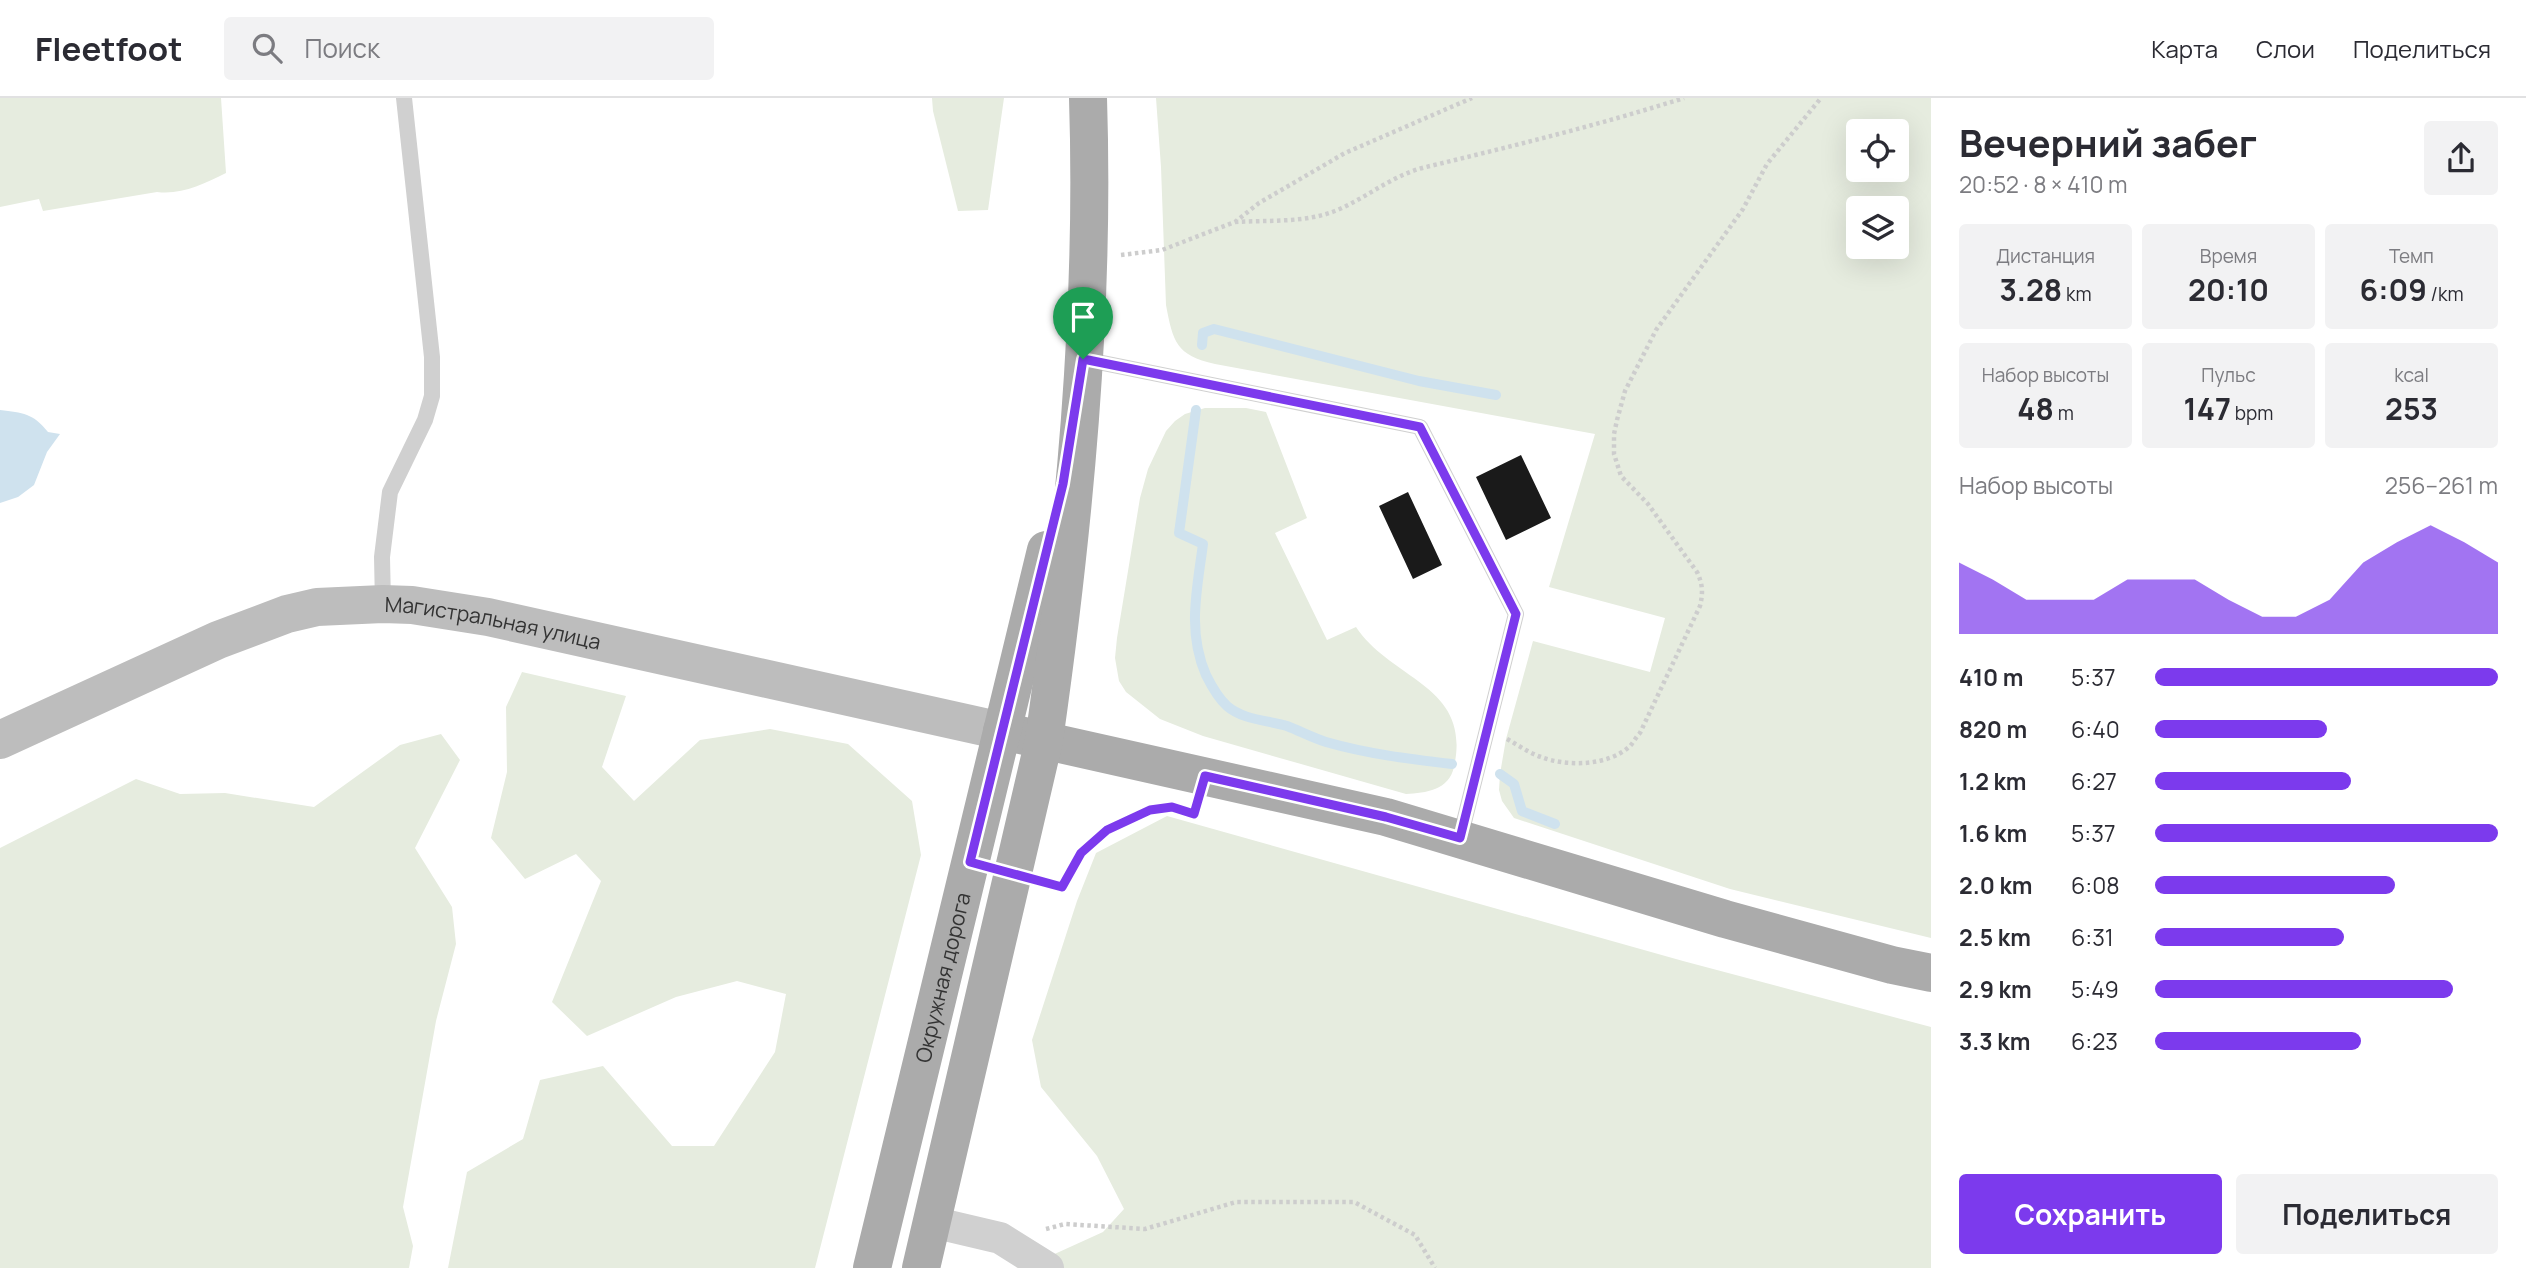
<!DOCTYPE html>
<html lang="ru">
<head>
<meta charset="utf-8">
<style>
  :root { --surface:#fff; --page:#f2f2f3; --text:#2b2b33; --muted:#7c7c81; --line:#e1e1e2; --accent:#7c3aed }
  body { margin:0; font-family:Manrope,sans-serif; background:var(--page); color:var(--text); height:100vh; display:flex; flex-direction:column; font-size:26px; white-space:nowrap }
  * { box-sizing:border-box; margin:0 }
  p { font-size:23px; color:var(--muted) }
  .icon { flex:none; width:38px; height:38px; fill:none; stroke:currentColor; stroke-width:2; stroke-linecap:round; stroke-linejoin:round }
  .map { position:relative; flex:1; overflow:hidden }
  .details { display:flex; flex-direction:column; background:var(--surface); width:595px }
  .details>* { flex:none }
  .fabs { position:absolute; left:1846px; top:21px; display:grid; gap:14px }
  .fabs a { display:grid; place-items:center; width:63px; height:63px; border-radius:7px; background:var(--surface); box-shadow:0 7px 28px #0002; font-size:35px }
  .pin { position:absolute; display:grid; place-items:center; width:60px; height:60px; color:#fff; margin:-72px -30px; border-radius:50% 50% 50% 0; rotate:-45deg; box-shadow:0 0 7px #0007 }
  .pin .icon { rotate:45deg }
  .round { display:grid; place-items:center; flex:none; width:74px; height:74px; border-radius:7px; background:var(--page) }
  .overview { display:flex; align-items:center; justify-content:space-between; height:119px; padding:0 28px }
  h1 { font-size:38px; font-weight:700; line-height:52px }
  .stats { display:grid; grid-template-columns:repeat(3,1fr); gap:10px; height:119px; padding:7px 28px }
  .stats div { display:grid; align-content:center; border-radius:7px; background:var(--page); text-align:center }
  .stats b { font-size:30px; font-weight:700 }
  .stats small { font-size:19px; font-weight:400 }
  .stats p { font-size:19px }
  .chart { height:196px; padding:14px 28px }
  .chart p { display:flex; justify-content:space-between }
  .chart svg { width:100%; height:126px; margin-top:7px; fill:var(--accent); opacity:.7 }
  .primary-button { display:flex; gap:14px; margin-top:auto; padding:14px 28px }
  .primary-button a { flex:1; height:80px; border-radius:7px; background:var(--accent); color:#fff; font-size:28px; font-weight:700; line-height:80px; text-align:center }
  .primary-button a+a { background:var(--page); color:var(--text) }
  ul { padding:0 28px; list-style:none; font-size:23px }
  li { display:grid; grid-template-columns:112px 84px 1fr; align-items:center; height:52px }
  li i { height:18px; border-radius:9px; background:var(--accent) }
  header { display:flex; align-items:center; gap:42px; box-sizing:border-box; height:98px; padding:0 35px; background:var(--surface); border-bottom:2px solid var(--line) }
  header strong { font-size:33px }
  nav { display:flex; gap:38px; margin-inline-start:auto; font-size:24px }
  .search { width:490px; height:63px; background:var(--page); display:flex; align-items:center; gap:18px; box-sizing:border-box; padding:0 24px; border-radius:7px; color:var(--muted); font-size:26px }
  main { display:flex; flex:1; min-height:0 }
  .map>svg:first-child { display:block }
</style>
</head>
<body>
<header>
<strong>Fleetfoot</strong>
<div class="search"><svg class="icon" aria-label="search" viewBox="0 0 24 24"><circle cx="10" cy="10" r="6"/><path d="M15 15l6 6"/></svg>Поиск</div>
<nav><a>Карта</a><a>Слои</a><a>Поделиться</a></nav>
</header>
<main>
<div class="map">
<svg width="1931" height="1170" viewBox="0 0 1931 1170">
  <rect width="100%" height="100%" fill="#fff"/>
  <path fill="#e6ecdf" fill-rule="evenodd" d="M 0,0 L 221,0 L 226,75 C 203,86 182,97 157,94 L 43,113 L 39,101 L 0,109 Z
    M 932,0 L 1004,0 L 988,112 L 958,113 L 933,13 Z
    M 1156,0 L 1931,0 L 1931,840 L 1730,791 L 1514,720 L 1502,703 L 1499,692 L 1500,676 L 1506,641 L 1533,543 L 1650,574 L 1665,520 L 1549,489 L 1595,336 L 1215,266 C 1176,257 1173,244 1166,207 L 1161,69 ZM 1858,33 L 1897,33 L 1897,72 L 1858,72 ZM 1858,110 L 1897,110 L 1897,149 L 1858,149 Z
    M 1205,310 L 1246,310 L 1266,314 L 1307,420 L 1275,435 L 1327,542 L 1356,529 C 1392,583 1472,587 1454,669 C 1449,692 1426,695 1406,696 L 1203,638 L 1160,621 L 1126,594 L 1119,583 L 1115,560 L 1117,540 L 1140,400 L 1148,371 L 1166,333 L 1175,323 L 1185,316 Z
    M 522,574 L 626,598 L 602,669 L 634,703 L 700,642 L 770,631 L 848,646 L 912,703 L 921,757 L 815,1170 L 448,1170 L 467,1074 L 523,1041 L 540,982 L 603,968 L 672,1048 L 714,1048 L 775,954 L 786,896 L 737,883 L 676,899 L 587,938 L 552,904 L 601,783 L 576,756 L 525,781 L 491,740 L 507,674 L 506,609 Z
    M 441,636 L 460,662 L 415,750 L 452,809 L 456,846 L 436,923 L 403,1109 L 413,1148 L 409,1170 L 0,1170 L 0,750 L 136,681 L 180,696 L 225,695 L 314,709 L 400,647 Z
    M 1167,718 L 1683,863 L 1931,929 L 1931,1170 L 1016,1170 L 1037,1164 L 1103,1134 L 1124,1111 L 1097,1058 L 1041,989 L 1032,942 L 1077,803 L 1096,755 Z"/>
  <path fill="#cfe2ee" d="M 0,312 C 23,315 33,315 48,334 L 60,336 L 47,354 L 34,387 L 18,399 L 0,405 Z"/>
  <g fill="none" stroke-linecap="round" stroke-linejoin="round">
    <path stroke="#cfe2ee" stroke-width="10" d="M 1202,247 L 1203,235 L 1214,231 L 1419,283 L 1496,297
      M 1196,312 L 1179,435 L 1203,446 C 1197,492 1187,533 1206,577 C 1211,587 1218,600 1227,608 C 1243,622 1267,622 1287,628 C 1300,633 1313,640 1326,644 C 1368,656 1409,661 1452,666
      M 1500,676 L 1514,686 L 1522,713 L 1555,726"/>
  </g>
  <path fill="#1a1a1a" d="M 1521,357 L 1551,420 L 1506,442 L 1476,379 Z
    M 1408,394 L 1442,467 L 1413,481 L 1379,408 Z"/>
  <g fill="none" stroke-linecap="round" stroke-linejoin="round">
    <path stroke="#cdcdcd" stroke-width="4.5" stroke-dasharray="3.5 3.5" stroke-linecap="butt" d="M 1235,124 C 1267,122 1305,125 1335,113 C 1367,100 1392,77 1426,69 C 1513,48 1599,27 1684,0
      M 1121,157 L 1162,152 L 1235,124 L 1259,105 L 1345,55 L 1472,0
      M 1507,641 C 1518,647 1529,655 1541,659 C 1567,669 1609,668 1630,648 C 1633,645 1636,639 1640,635 L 1700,508 C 1703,495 1703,487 1697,474 L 1648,406 L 1621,378 L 1614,356 L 1614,336 L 1617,322 L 1625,293 L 1656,232 L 1743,111 L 1767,66 L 1821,0
      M 1045,785 L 1062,789 L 1081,755 L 1107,731 L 1150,711 L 1172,709 L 1194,716 L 1196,710
      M 1046,1131 L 1065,1126 L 1145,1131 L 1236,1104 L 1354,1104 L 1415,1137 L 1435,1170"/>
    <path stroke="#d0d0d0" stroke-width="16" d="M 1083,261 L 1420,329 L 1516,516 L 1460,740
      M 383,506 L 382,459 L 390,394 L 425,322 L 432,298 L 432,259 L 404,0"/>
    <path stroke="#d0d0d0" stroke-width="32" d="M 932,1124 L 1000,1140 L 1048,1170"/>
    <path stroke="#bdbdbd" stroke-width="38" id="s1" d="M 0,642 L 218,542 L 287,516 L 317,509 L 383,506 L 412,507 L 488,519 L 1002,633"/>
    <g stroke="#ababab" stroke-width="38">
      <path d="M 1002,633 L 1386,719 L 1725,821 L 1892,867 L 1931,875"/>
      <path id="s2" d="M 872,1170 L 1046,452"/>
      <path d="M 921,1170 L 1044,642 C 1074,431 1095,214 1088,0"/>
    </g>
  </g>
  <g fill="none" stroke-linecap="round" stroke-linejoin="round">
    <defs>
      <path id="route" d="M 1083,261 L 1420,329 L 1516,516 L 1460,740 L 1386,719 L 1205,678 L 1194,716 L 1172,709 L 1150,712 L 1107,732 L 1081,755 L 1062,789 L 970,764 L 1063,386 Z"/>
    </defs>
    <use href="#route" stroke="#fff" stroke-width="14"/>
    <use href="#route" stroke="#7c3aed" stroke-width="9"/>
  </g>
  <g text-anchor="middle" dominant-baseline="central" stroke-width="7" stroke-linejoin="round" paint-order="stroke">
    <g font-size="21" fill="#333" stroke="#fff">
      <text stroke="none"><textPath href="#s1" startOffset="522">Магистральная улица</textPath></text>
      <text stroke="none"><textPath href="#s2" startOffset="299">Окружная дорога</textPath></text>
    </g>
  </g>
</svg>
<div class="fabs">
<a><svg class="icon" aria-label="locate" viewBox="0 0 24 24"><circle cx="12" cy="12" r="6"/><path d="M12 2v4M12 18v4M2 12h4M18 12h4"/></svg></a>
<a><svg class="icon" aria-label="layers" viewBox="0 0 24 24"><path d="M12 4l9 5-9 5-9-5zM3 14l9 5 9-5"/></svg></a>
</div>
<div class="pin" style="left:1083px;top:261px;background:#1e9e55"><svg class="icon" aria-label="arrive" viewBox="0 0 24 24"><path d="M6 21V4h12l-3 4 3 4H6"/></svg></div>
</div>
<section class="details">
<div class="overview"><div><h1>Вечерний забег</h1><p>20:52 · 8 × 410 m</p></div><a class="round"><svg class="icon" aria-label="share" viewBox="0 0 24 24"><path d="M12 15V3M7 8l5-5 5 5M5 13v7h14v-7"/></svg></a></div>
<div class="stats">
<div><p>Дистанция</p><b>3.28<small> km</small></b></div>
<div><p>Время</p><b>20:10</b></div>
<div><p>Темп</p><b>6:09<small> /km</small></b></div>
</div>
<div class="stats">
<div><p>Набор высоты</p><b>48<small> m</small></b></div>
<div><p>Пульс</p><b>147<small> bpm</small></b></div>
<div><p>kcal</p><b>253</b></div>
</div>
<div class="chart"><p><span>Набор высоты</span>256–261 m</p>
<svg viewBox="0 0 160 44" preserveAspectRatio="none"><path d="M0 44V19L10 25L20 32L30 32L40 32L50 25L60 25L70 25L80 32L90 38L100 38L110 32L120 19L130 12L140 6L150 12L160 19V44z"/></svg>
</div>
<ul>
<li><b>410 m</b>5:37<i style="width:100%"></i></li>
<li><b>820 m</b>6:40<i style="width:50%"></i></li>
<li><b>1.2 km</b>6:27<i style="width:57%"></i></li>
<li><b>1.6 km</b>5:37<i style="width:100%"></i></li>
<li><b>2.0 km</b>6:08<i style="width:70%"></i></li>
<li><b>2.5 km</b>6:31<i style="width:55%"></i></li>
<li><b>2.9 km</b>5:49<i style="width:87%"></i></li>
<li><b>3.3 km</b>6:23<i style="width:60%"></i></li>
</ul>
<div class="primary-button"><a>Сохранить</a><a>Поделиться</a></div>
</section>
</main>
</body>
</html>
